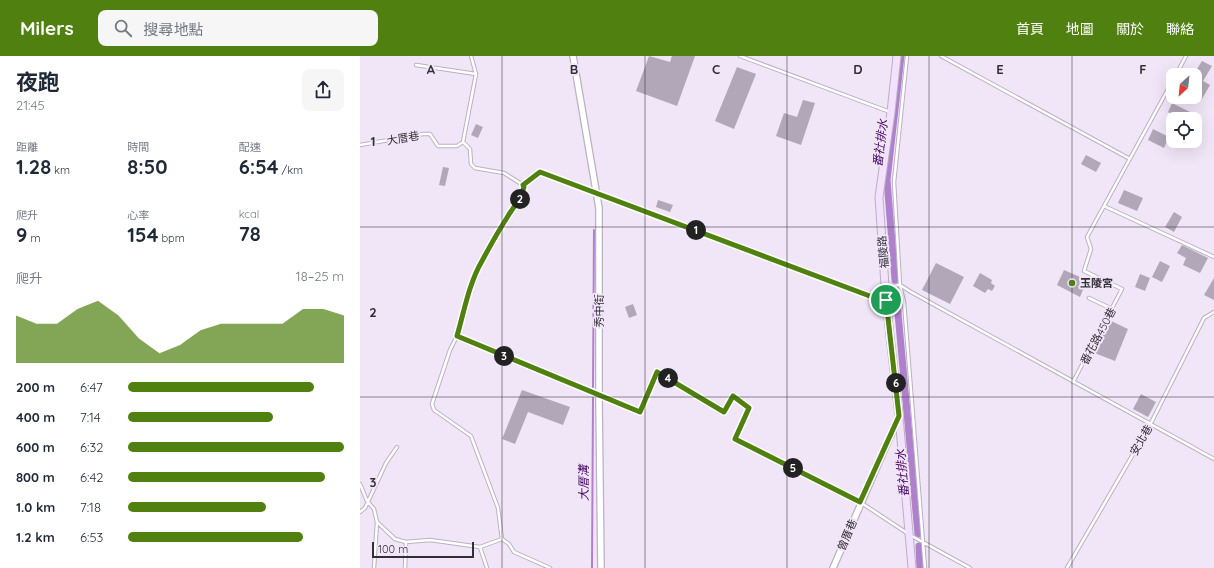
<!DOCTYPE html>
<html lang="zh-TW">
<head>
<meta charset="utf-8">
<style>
  :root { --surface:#fff; --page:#f6f6f7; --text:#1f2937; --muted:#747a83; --accent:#508110 }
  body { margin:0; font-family:Quicksand,"Noto Sans TC",sans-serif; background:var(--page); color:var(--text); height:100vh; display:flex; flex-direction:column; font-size:15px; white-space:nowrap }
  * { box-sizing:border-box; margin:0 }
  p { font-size:13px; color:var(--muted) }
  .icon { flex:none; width:22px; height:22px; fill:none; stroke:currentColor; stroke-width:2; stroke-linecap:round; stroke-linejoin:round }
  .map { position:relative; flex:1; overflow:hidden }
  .sheet { display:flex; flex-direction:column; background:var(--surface); width:360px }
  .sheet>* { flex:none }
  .needle { width:26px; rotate:207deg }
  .controls { position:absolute; left:806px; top:12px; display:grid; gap:8px }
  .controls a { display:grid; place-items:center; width:36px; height:36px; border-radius:8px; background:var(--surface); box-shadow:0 4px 16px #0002; font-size:20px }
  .scale { position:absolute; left:12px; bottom:10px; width:102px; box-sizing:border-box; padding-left:4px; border:2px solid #332f36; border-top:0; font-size:11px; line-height:14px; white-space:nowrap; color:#332f36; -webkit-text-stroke:3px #f1e6f8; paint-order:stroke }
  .pin { position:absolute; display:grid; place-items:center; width:34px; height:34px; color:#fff; margin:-17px; border:2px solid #fff; border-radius:50%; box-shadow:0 1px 4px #0007 }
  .km { position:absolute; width:20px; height:20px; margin:-10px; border-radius:50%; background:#222; color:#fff; font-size:11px; line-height:20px; text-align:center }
  .round { display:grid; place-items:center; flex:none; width:42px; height:42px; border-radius:8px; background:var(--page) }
  .headline { display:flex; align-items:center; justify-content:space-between; height:68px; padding:0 16px }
  h1 { font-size:22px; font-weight:700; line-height:30px }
  .figures { display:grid; grid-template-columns:repeat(3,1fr); gap:6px; height:68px; padding:4px 16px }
  .figures div { display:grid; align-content:center }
  .figures b { font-size:20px; font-weight:700 }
  .figures small { font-size:11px; font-weight:400 }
  .figures p { font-size:11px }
  .chart { height:112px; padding:8px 16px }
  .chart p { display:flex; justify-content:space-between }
  .chart svg { width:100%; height:72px; margin-top:4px; fill:var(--accent); opacity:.7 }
  ul { padding:0 16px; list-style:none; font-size:13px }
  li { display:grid; grid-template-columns:64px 48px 1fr; align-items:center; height:30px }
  li i { height:10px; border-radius:5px; background:var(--accent) }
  header { display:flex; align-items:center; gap:24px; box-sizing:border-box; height:56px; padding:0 20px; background:var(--accent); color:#fff }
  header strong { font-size:19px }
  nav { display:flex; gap:22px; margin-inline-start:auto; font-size:14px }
  .search { width:280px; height:36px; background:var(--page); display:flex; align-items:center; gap:10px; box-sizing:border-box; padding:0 14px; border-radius:8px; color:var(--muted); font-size:15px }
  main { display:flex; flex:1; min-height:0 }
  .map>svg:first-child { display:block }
</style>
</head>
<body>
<header>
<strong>Milers</strong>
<div class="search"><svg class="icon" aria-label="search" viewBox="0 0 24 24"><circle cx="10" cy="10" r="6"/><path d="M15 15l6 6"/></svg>搜尋地點</div>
<nav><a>首頁</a><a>地圖</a><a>關於</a><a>聯絡</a></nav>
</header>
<main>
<section class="sheet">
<div class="headline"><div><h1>夜跑</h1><p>21:45</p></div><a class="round"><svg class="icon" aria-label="share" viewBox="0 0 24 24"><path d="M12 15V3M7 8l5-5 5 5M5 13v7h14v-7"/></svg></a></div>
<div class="figures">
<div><p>距離</p><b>1.28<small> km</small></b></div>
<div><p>時間</p><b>8:50</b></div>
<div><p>配速</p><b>6:54<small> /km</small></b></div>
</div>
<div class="figures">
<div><p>爬升</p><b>9<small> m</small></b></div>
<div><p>心率</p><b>154<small> bpm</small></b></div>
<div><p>kcal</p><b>78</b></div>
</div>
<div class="chart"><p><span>爬升</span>18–25 m</p>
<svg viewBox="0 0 160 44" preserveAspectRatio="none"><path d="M0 44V15L10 20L20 20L30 11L40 6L50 15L60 29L70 38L80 33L90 24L100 20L110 20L120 20L130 20L140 11L150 11L160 15V44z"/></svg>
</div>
<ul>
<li><b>200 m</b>6:47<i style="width:86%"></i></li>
<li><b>400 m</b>7:14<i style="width:67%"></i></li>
<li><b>600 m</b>6:32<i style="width:100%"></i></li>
<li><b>800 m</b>6:42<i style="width:91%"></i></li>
<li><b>1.0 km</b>7:18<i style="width:64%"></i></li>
<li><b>1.2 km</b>6:53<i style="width:81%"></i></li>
</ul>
</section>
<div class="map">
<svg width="854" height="512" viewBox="0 0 854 512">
  <rect width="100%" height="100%" fill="#f1e6f8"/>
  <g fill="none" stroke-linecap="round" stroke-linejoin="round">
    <path stroke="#af81cc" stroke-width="2" d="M 233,331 L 234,174
      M 232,512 L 233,342"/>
    <path stroke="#af81cc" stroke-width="7" d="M 535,224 L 527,124 L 541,0
      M 536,235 L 558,478
      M 559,490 L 560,512"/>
  </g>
  <path fill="#b1a7b8" d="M 289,0 L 310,6 L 312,0 L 335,0 L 317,50 L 276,35 Z
    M 842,5 L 852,10 L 843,25 L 850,29 L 842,43 L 835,39 L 835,16 Z
    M 377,11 L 396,18 L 374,73 L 355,65 Z
    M 443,44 L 455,47 L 441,89 L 416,80 L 424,57 L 437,61 Z
    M 812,47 L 830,56 L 826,63 L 821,63 L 808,56 Z
    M 116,68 L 123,71 L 118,82 L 111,79 Z
    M 793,73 L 809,81 L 804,92 L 788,84 Z
    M 726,99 L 741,107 L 736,116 L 721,108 Z
    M 83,111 L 89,112 L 85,130 L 79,129 Z
    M 764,134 L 783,142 L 777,155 L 758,147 Z
    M 298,144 L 313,149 L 310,156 L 296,151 Z
    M 814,156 L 822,161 L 814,176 L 805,171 Z
    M 822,189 L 848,202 L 840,217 L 823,209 L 826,202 L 817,197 Z
    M 800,205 L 810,210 L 802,226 L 792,221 Z
    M 576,207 L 604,221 L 590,248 L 562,234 Z
    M 704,214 L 727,224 L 720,241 L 697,229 Z
    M 620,217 L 632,224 L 631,227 L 635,230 L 632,235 L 628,233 L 625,237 L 613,230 Z
    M 780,218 L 790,222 L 785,235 L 775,231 Z
    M 854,222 L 854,244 L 844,239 Z
    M 273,248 L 277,259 L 269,262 L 265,251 Z
    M 749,264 L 768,273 L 755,305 L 732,296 Z
    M 162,334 L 210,351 L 203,369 L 168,356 L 155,388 L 142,383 Z
    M 781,338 L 796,346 L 788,361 L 773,353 Z"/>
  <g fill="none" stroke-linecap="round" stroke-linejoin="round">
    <defs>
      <path id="lane" d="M 380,0 L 530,56
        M 547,0 L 534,126 L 540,229 L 544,246 L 565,512
        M 581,0 L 770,103
        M 56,9 L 116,18
        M 816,19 L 826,0
        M 103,86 L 116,18 L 111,0
        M 0,89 L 63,78 L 70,78 L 78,90 L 97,90 L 103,86 L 110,93 L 111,108 L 115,112 L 144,117 L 163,129 L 180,116 L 515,242 L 525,243
        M 744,150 L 854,201
        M 526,231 L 540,229 L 551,236 L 854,403
        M 729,242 L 752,253
        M 97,280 L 279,356 L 297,316 L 364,356 L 373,340 L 389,352 L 375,383 L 500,446 L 550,479 L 610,512
        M 713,326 L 762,233 L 724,215 L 731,193 L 727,181 L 813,24
        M 0,428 L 7,445 L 14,453 L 17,466 L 35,483 L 46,486 L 70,484 L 120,491 L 142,483 L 149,488 L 154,496 L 190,512
        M 0,456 L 5,452 L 26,407 L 37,391
        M 142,483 L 138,452 L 111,380 L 74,354 L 72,348 L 90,294 L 97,280 L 110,234 L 120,206 L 149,158 L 157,149 L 164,131 L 163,129
        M 120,491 L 127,512
        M 14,512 L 17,466
        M 45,512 L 46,486
        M 707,512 L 790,369 L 844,262 L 854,256"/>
      <path id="street" d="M 213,0 L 239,152 L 239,345 L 241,512
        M 473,512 L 539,360"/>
      <path id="secondary" d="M 537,0 L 531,56 L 519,141 L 526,244 L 539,360 L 552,512"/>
    </defs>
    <use href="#lane" stroke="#bbb1c2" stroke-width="4.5"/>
    <use href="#street" stroke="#bbb1c2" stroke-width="8"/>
    <use href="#secondary" stroke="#bbb1c2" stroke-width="9"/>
    <use href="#lane" stroke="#fff" stroke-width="2.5"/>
    <use href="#street" stroke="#fff" stroke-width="5.5"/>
    <use href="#secondary" stroke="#f2e2fd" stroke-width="7"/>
  </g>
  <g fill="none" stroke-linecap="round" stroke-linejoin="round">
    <defs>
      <path id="route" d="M 180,116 L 515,242 L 526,244 L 539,360 L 500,446 L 375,383 L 389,352 L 373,340 L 364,356 L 297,316 L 280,356 L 97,280 C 104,256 109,227 122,205 C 130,190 139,174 148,160 C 154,150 161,143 164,131 L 163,129 Z"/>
    </defs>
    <use href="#route" stroke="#fff" stroke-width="8"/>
    <use href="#route" stroke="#508110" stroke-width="5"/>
  </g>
  <path fill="none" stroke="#332f36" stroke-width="1" stroke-opacity="0.55" d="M 142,0 L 142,512M 285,0 L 285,512M 427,0 L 427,512M 569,0 L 569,512M 712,0 L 712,512M 0,171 L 854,171M 0,341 L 854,341"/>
  <circle fill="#508110" stroke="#f1e6f8" stroke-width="1.5" cx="712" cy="227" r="4"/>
  <g text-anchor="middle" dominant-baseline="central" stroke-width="4" stroke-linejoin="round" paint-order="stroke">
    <g font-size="11" fill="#332f36" stroke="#f1e6f8">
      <text transform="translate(43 82) rotate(-10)">大厝巷</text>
      <text transform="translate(523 196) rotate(-95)">福陵路</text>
      <text transform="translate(239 255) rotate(-90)">秀中街</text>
      <text transform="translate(738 280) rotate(-62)">番花路450巷</text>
      <text transform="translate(781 384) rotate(-60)">安北巷</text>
      <text transform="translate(487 479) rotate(-67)">曾厝巷</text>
    </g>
    <g font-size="11" font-weight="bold" fill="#332f36" stroke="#f1e6f8" text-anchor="start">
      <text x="720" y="227">玉陵宮</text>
    </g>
    <g font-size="12" font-style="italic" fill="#470564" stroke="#f1e6f8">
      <text transform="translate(520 87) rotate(-83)">番社排水</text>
      <text transform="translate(542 417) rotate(-95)">番社排水</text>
      <text transform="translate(223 427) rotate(-90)">大厝溝</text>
    </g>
  </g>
  <g font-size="13" text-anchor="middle" font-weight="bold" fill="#332f36" stroke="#f1e6f8" stroke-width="4" stroke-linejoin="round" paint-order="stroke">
    <text x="71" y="18">A</text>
    <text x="214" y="18">B</text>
    <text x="356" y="18">C</text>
    <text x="498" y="18">D</text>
    <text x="640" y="18">E</text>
    <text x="783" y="18">F</text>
    <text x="13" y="90">1</text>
    <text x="13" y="261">2</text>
    <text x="13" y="431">3</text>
  </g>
</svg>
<div class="controls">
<a><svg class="needle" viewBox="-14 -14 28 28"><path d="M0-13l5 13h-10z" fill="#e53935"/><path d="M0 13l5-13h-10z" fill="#747a83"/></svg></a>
<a><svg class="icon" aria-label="locate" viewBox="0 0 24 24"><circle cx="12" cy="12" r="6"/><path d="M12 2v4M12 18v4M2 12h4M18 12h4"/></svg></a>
</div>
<div class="scale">100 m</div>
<div class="pin" style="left:526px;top:244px;background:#1e9e55"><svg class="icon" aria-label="arrive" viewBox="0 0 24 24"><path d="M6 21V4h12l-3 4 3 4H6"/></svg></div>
<b class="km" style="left:336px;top:174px">1</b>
<b class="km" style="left:160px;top:143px">2</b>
<b class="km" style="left:144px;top:300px">3</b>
<b class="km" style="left:308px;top:322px">4</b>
<b class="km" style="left:433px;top:412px">5</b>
<b class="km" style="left:536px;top:327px">6</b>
</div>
</main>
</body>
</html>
